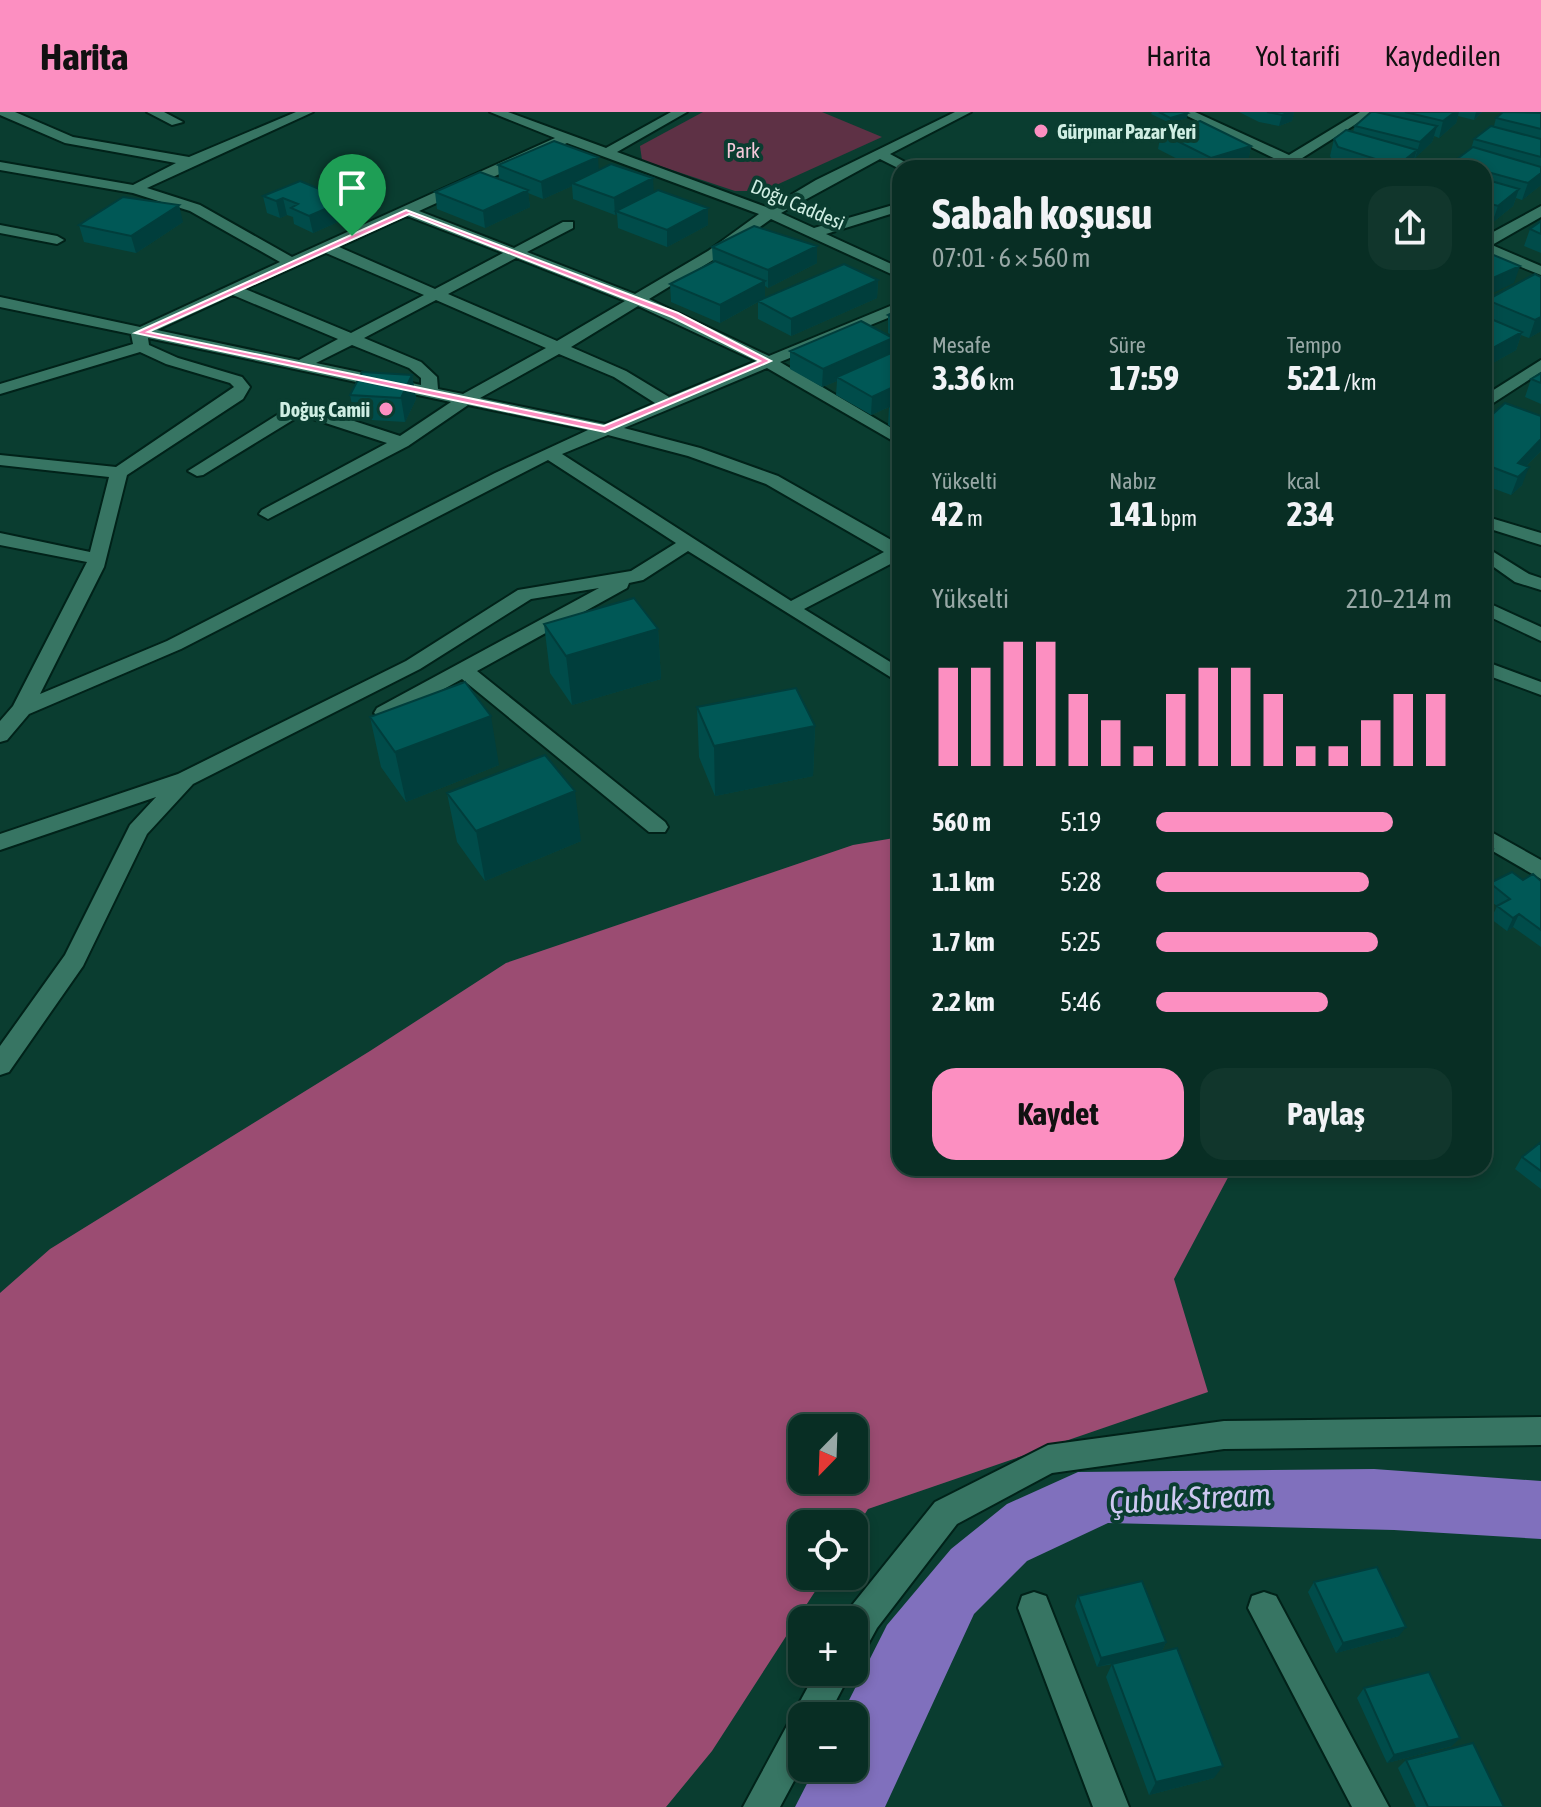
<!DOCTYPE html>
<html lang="tr">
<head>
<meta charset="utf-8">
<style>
  :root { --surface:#082e24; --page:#11362c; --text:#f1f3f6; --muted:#98a8a6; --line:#294a41; --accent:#fc8fc1 }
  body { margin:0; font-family:"Asap Condensed",sans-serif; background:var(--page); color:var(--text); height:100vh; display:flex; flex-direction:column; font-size:30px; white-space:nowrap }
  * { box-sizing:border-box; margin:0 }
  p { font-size:26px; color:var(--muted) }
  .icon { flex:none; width:44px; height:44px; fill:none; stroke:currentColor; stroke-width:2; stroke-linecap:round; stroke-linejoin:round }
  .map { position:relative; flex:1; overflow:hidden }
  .panel { position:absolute; left:892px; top:48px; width:600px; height:1016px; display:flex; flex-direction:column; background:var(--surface); border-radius:24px; box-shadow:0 4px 12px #0003,0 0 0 2px var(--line) }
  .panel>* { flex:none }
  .needle { width:52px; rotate:203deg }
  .buttons { position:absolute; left:788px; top:1302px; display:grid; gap:16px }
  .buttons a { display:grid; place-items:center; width:80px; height:80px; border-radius:16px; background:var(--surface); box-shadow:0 4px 12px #0003,0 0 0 2px var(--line); font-size:40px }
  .pin { position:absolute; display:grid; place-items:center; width:68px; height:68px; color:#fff; margin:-82px -34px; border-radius:50% 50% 50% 0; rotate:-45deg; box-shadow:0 0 8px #0007 }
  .pin .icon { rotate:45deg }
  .round { display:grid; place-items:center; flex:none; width:84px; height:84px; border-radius:24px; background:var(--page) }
  .overview { display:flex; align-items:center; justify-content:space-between; height:136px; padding:0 40px }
  h1 { font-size:44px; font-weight:700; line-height:60px }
  .figures { display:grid; grid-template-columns:repeat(3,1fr); gap:12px; height:136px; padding:8px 40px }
  .figures div { display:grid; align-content:center }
  .figures b { font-size:34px; font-weight:700 }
  .figures small { font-size:22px; font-weight:400 }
  .figures p { font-size:22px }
  .chart { height:224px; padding:16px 40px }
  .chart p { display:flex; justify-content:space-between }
  .chart svg { width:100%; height:144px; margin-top:8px; stroke:var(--accent); stroke-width:6 }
  .primary-button { display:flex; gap:16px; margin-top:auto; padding:16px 40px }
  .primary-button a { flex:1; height:92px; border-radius:24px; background:var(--accent); color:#111; font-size:32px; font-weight:700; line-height:92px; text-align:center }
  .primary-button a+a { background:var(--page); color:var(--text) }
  ul { padding:0 40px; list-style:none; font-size:26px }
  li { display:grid; grid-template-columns:128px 96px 1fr; align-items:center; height:60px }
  li i { height:20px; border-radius:10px; background:var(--accent) }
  header { display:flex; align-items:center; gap:48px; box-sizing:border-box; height:112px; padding:0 40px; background:var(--accent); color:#111 }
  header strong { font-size:38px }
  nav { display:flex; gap:44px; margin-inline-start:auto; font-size:28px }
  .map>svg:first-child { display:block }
</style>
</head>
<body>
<header>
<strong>Harita</strong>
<nav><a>Harita</a><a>Yol tarifi</a><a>Kaydedilen</a></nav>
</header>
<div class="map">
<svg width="1541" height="1695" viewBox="0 0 1541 1695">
  <rect width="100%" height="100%" fill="#0a3d30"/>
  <path fill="#5e3145" d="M 703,0 L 822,0 L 882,25 L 763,79 L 735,79 L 642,48 L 640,34 Z"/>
  <path fill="#9b4c72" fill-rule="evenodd" d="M 900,725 L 900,1056 L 1233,1056 L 1174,1167 L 1208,1280 L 868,1397 L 854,1419 L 854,1412 L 802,1412 L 802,1464 L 825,1464 L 712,1639 L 666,1695 L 0,1695 L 0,1181 L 50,1137 L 370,939 L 506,851 L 853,733 ZM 802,1316 L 854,1316 L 854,1368 L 802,1368 Z"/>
  <path fill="#8070bd" d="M 1374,1357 L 1541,1369 L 1541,1427 L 1394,1418 L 1108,1411 L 1027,1449 L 974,1502 L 885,1695 L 795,1695 L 815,1656 L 854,1656 L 854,1604 L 841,1604 L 887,1513 L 951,1437 L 1007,1392 L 1078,1360 Z"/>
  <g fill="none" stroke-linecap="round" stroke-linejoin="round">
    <defs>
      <path id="minor" d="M 0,0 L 15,0 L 73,25 L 189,45 L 296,0 L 313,0 L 147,76 L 200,93 L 292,145 L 555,26 L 490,0 L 508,0 L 606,36 L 671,0 L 687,0 L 617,40 L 769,96 L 816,68 L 955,0 L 971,0 L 890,42 L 916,56 L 900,57 L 880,47 L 781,101 L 814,116 L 900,91 L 900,99 L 826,122 L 900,156 L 900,166 L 771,107 L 718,145 L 649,187 L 769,244 L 900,190 L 900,201 L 780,250 L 900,321 L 900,333 L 767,256 L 624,316 L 700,336 L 778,364 L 900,433 L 900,447 L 804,497 L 900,556 L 900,571 L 688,439 L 643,468 L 629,471 L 627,476 L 477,559 L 665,710 L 668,715 L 665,720 L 649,720 L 462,567 L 391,606 L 384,608 L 374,601 L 377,596 L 599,476 L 531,487 L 420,557 L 193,672 L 147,722 L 83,854 L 9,960 L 0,963 L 0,934 L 65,843 L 130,713 L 156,685 L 0,738 L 0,722 L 178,662 L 406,549 L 518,478 L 631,459 L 676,431 L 548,348 L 181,537 L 29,602 L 7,628 L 0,630 L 0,609 L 13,594 L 87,450 L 0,433 L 0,421 L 90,440 L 109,365 L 0,353 L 0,343 L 116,355 L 234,275 L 230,271 L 166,252 L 140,240 L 0,282 L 0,272 L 133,232 L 131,222 L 0,195 L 0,185 L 140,215 L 280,150 L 190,99 L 133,81 L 0,58 L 0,50 L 133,73 L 176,51 L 65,31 L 0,3 ZM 567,31 L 759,102 L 708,139 L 635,182 L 527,140 L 573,116 L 573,110 L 563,110 L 514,136 L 419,99 ZM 407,104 L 503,141 L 435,177 L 339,135 ZM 326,141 L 424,183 L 351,221 L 245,177 ZM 516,146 L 625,189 L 557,229 L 448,182 ZM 233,183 L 338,227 L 299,248 L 157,218 ZM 436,188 L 546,236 L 463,282 L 438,277 L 437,265 L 421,250 L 364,226 ZM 638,194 L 756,249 L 669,285 L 626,259 L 571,235 ZM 148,226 L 451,290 L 400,324 L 305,293 L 293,293 L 188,359 L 197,364 L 203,363 L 301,303 L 387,331 L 262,398 L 259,402 L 268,407 L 408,334 L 468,293 L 588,318 L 495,361 L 167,529 L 40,582 L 104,455 L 127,363 L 243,287 L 250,275 L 242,265 L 178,246 L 149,233 ZM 352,233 L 409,256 L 421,266 L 421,273 L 316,251 ZM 559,242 L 614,265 L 655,291 L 605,312 L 480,286 ZM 608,323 L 688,344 L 766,372 L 884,440 L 791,489 L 562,342 Z
        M 147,0 L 164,0 L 183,10 L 172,13 Z
        M 1179,0 L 1195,0 L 1289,43 L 1360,0 L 1375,0 L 1299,48 L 1312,56 L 1294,56 Z
        M 1541,94 L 1541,105 L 1492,133 L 1541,154 L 1541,163 L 1484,140 L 1484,125 Z
        M 0,113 L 57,124 L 64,128 L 57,132 L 0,121 Z
        M 1541,248 L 1541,260 L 1484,297 L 1484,284 Z
        M 1484,404 L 1541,421 L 1541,433 L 1484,415 Z
        M 1484,434 L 1529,462 L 1541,466 L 1541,478 L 1515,470 L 1484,448 Z
        M 1484,489 L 1541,515 L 1541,529 L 1484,502 Z
        M 1484,549 L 1541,570 L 1541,583 L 1484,562 Z
        M 1484,716 L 1541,748 L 1541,767 L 1484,734 Z
        M 1541,1305 L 1541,1333 L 1224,1337 L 1052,1361 L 957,1412 L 877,1516 L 866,1536 L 854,1540 L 854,1508 L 845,1508 L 853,1492 L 935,1390 L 1048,1333 L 1224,1309 Z
        M 1034,1480 L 1046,1484 L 1129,1695 L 1093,1695 L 1018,1496 L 1022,1484 Z
        M 1264,1480 L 1276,1484 L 1389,1695 L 1352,1695 L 1248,1496 L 1252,1484 Z
        M 816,1560 L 851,1560 L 828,1604 L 802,1604 L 802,1654 L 780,1695 L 743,1695 Z"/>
    </defs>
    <use href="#minor" stroke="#012219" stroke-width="4"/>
    <use href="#minor" fill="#377563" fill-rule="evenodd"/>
  </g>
  <path fill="#004c4a" d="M 1152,0 L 1186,0 L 1187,6 L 1170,11 L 1151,2 Z
    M 1239,0 L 1294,0 L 1292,9 L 1279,14 L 1259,10 Z
    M 1378,0 L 1482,0 L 1474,8 L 1458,4 L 1456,11 L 1439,26 L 1434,24 L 1432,30 L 1415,46 L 1412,54 L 1410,56 L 1347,56 L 1334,52 L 1330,44 L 1334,27 L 1353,20 L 1355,14 Z
    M 1503,0 L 1541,0 L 1541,73 L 1522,88 L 1516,86 L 1513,94 L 1492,111 L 1484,108 L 1484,56 L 1451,56 L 1453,50 L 1471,37 L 1474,27 L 1494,14 L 1496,6 Z
    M 1161,21 L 1251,34 L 1248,50 L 1230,56 L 1195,56 L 1158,37 Z
    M 498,53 L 599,58 L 654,81 L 708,113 L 667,135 L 618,116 L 617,102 L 615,103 L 573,87 L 572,74 L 543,87 L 528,81 L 530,95 L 485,116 L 437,97 L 435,80 L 499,67 Z
    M 300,69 L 349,105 L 313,121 L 294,112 L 293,105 L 287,103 L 280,106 L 267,101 L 263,84 Z
    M 1541,109 L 1541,141 L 1524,134 L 1530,117 Z
    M 183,110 L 136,141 L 84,130 L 79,113 Z
    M 817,134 L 817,151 L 768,176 L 765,174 L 765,186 L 878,168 L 877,186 L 791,224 L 758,207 L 758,190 L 720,211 L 671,190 L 670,172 L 713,150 L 712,135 Z
    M 1541,165 L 1541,219 L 1529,226 L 1521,223 L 1516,238 L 1484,256 L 1484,195 L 1487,188 Z
    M 900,197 L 900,227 L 888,221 L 888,203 Z
    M 900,237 L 900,320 L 888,313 L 889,295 L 871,303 L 836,283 L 837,269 L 822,275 L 790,257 L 790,239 L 893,240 Z
    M 1541,261 L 1541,292 L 1525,285 L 1531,267 Z
    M 412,263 L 416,287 L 405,310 L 355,307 L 350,283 Z
    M 1541,304 L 1541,339 L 1526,354 L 1522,373 L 1511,383 L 1484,373 L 1484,310 Z
    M 544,512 L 658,517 L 661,567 L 572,593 L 550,561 Z
    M 697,595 L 815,614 L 813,664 L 715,684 L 699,645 Z
    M 370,605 L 499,653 L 406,690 L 381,655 Z
    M 447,681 L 581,729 L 485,769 L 457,730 Z
    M 1523,768 L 1541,769 L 1541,835 L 1513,815 L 1507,819 L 1491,807 L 1497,794 L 1484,784 L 1490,771 Z
    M 1541,1030 L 1541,1077 L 1515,1057 L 1522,1045 Z
    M 1314,1470 L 1399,1524 L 1336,1541 L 1308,1480 Z
    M 1078,1484 L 1166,1530 L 1162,1539 L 1214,1666 L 1149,1683 L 1106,1565 L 1112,1552 L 1097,1555 L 1075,1494 Z
    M 1364,1576 L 1452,1634 L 1387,1651 L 1357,1586 Z
    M 1406,1648 L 1504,1695 L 1416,1695 L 1398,1656 Z"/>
  <path fill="#003e3c" d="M 1284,0 L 1294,0 L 1292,9 L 1279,14 L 1282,3 Z
    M 1455,0 L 1459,0 L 1456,11 L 1439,26 L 1443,9 Z
    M 1476,0 L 1482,0 L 1474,8 Z
    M 1188,1 L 1187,6 L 1170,11 L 1170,6 Z
    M 1437,14 L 1432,30 L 1415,46 L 1420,30 Z
    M 1251,34 L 1248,50 L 1230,56 L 1210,56 L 1211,46 Z
    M 1417,38 L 1412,54 L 1410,56 L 1397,56 L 1397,54 Z
    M 598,45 L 599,61 L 572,71 L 572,74 L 543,87 L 541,70 Z
    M 1541,61 L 1541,73 L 1522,88 L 1528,71 Z
    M 653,66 L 654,83 L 616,99 L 617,102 L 615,103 L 614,86 Z
    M 1519,77 L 1513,94 L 1492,111 L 1498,94 Z
    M 528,78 L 530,95 L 485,116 L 483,99 Z
    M 283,86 L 287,103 L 280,106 L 276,89 Z
    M 346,88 L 349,105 L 313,121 L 309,104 Z
    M 179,93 L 183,110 L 136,141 L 131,124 Z
    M 708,96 L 708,113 L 667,135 L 667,118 Z
    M 817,134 L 817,151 L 768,176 L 768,158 Z
    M 1520,154 L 1514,171 L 1484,185 L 1484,170 Z
    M 878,168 L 877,186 L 791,224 L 791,207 Z
    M 765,169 L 765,186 L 720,211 L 720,193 Z
    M 1541,205 L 1541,219 L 1529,226 L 1535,208 Z
    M 1522,220 L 1516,238 L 1484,256 L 1484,241 Z
    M 893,226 L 892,244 L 837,265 L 837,269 L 822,275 L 823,257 Z
    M 412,263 L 416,287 L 405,310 L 401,286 Z
    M 900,272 L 900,290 L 871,303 L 872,285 Z
    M 1541,327 L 1541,339 L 1516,364 L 1518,351 Z
    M 1529,355 L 1522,373 L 1511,383 L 1518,365 Z
    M 658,517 L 661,567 L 572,593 L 566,544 Z
    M 491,604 L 499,653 L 406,690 L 395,640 Z
    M 815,614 L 813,664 L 715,684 L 714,634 Z
    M 575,679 L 581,729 L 485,769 L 476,719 Z
    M 1519,802 L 1513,815 L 1507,819 L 1513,806 Z
    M 1406,1515 L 1399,1524 L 1336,1541 L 1343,1531 Z
    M 1166,1530 L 1162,1539 L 1097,1555 L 1101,1546 Z
    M 1460,1626 L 1452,1634 L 1387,1651 L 1394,1643 Z
    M 1223,1654 L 1214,1666 L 1149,1683 L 1156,1670 Z"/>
  <path fill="#005856" stroke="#003e3c" stroke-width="2" d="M 1159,0 L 1186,0 L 1188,1 L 1170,6 Z
    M 1267,0 L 1290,0 L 1282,3 Z
    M 1371,0 L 1376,0 L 1437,14 L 1420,30 L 1355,14 Z
    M 1405,0 L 1455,0 L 1443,9 Z
    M 1503,0 L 1541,1 L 1541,17 L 1496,6 Z
    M 1200,9 L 1251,34 L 1211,46 L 1161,21 Z
    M 1491,14 L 1541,27 L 1541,45 L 1474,27 Z
    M 1346,18 L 1417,38 L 1397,54 L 1338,35 L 1334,27 Z
    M 554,29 L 598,45 L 541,70 L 498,53 Z
    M 1473,35 L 1541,55 L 1541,61 L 1528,71 L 1484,59 L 1484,56 L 1474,56 L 1453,50 Z
    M 611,52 L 653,66 L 614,86 L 572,71 Z
    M 1432,52 L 1446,56 L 1427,56 Z
    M 480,60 L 528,78 L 483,99 L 435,80 Z
    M 1484,67 L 1519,77 L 1498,94 L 1484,90 Z
    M 300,69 L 346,88 L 309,104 L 291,96 L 298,92 L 283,86 L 276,89 L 263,84 Z
    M 658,78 L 708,96 L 667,118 L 616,99 Z
    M 123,85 L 179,93 L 131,124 L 79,113 Z
    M 1541,109 L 1541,122 L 1530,117 Z
    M 754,114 L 817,134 L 768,158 L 712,135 Z
    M 1484,139 L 1520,154 L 1484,170 Z
    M 715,149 L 765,169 L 720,193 L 670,172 Z
    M 844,152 L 878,168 L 791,207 L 758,189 Z
    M 1535,162 L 1541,165 L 1541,205 L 1535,208 L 1487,188 Z
    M 900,197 L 900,208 L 888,203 Z
    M 1484,204 L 1522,220 L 1484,241 Z
    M 861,209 L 893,226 L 823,257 L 790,239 Z
    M 900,237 L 900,272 L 872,285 L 837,265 Z
    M 362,260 L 412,263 L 401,286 L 350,283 Z
    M 1541,261 L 1541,271 L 1531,267 Z
    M 900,290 L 900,301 L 889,294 Z
    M 1505,291 L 1541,304 L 1541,327 L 1518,351 L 1529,355 L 1518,365 L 1484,352 L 1484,310 Z
    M 634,486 L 658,517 L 566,544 L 544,512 Z
    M 465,570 L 491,604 L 395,640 L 370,605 Z
    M 796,576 L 815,614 L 714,634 L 697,595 Z
    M 545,643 L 575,679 L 476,719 L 447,681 Z
    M 1484,733 L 1493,737 L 1484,746 Z
    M 1512,760 L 1523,768 L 1533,762 L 1541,769 L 1541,818 L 1519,802 L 1513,806 L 1497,794 L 1510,787 L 1490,771 Z
    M 1541,1030 L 1541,1059 L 1522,1045 Z
    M 1377,1455 L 1406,1515 L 1343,1531 L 1314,1470 Z
    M 1142,1469 L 1166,1530 L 1101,1546 L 1078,1484 Z
    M 1177,1536 L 1223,1654 L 1156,1670 L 1112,1552 Z
    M 1429,1560 L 1460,1626 L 1394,1643 L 1364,1576 Z
    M 1473,1631 L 1504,1695 L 1428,1695 L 1406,1648 Z"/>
  <path fill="#fc8fc1" stroke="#fff" stroke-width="2" fill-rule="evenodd" d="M 406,98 L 678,201 L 771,249 L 605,320 L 135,221 ZM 409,102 L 672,205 L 760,249 L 604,314 L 148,220 Z"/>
  <g fill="#fc8fc1" stroke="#0a3d30" stroke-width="3">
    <circle cx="1041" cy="19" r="8"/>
    <circle cx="386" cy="297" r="8"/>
  </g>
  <g text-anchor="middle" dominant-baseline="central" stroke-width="8" stroke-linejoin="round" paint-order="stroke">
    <g font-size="20" font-weight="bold" fill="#cfeee3" stroke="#0a3d30" text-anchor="start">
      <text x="1057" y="19">Gürpınar Pazar Yeri</text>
      <text x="370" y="297" text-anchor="end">Doğuş Camii</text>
    </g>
    <g font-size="20" fill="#f6c8da" stroke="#0a3d30">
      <text x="743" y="38">Park</text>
    </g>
    <g font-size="20" fill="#cfeee3" stroke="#0a3d30">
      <text transform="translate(798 92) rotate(23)">Doğu Caddesi</text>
    </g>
    <g font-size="32" font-style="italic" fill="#cec8f2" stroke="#0a3d30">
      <text transform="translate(1190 1386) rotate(-3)">Çubuk Stream</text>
    </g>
  </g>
</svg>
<div class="buttons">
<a><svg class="needle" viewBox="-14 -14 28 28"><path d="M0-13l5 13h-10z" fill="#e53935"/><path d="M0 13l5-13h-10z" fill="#98a8a6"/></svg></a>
<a><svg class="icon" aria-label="locate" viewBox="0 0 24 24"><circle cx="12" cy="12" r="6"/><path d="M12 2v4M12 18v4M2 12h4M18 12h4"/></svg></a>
<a>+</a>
<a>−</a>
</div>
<div class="pin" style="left:352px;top:124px;background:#1e9e55"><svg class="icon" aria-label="arrive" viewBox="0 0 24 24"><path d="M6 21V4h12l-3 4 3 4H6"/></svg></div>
<section class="panel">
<div class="overview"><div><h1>Sabah koşusu</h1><p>07:01 · 6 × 560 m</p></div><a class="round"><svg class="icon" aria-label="share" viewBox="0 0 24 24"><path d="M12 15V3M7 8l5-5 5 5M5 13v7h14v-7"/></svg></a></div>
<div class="figures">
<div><p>Mesafe</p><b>3.36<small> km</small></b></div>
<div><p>Süre</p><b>17:59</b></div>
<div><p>Tempo</p><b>5:21<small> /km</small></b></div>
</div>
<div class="figures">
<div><p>Yükselti</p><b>42<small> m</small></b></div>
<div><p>Nabız</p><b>141<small> bpm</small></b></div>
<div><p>kcal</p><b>234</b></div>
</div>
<div class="chart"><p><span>Yükselti</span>210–214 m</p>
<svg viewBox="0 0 160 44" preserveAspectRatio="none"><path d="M5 44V14M15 44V14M25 44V6M35 44V6M45 44V22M55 44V30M65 44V38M75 44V22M85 44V14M95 44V14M105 44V22M115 44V38M125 44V38M135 44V30M145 44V22M155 44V22"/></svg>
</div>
<ul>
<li><b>560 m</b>5:19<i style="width:80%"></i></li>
<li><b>1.1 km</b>5:28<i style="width:72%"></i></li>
<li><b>1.7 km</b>5:25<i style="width:75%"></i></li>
<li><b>2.2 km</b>5:46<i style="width:58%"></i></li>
</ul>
<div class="primary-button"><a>Kaydet</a><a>Paylaş</a></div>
</section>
</div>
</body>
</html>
